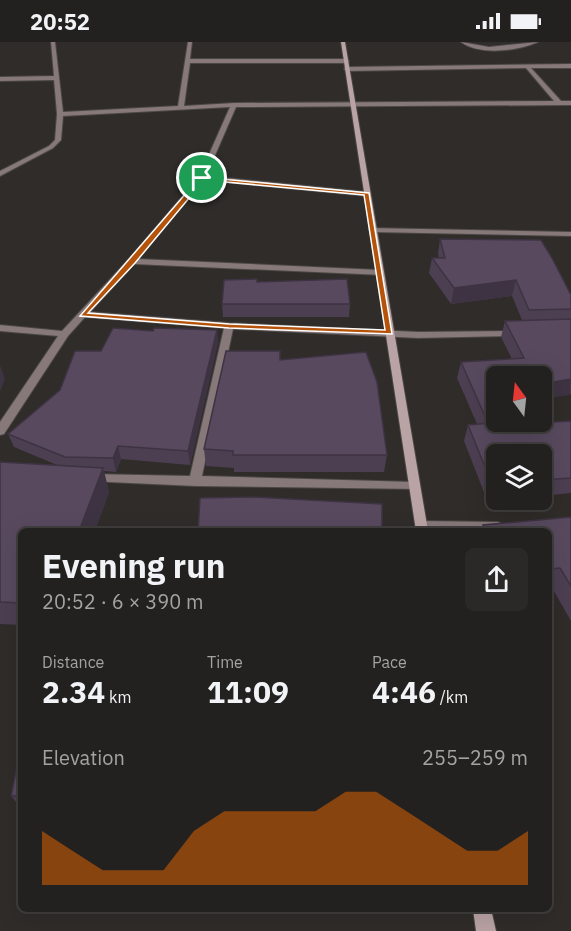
<!DOCTYPE html>
<html lang="en">
<head>
<meta charset="utf-8">
<style>
  :root { --surface:#23211f; --page:#2b2928; --text:#f1f3f6; --muted:#a3a3a4; --line:#403e3d; --accent:#b45309 }
  body { margin:0; font-family:"IBM Plex Sans",sans-serif; background:var(--page); color:var(--text); height:100vh; display:flex; flex-direction:column; font-size:22px; white-space:nowrap }
  * { box-sizing:border-box; margin:0 }
  p { font-size:20px; color:var(--muted) }
  .icon { flex:none; width:33px; height:33px; fill:none; stroke:currentColor; stroke-width:2; stroke-linecap:round; stroke-linejoin:round }
  .map { position:relative; flex:1; overflow:hidden }
  .panel { position:absolute; left:18px; top:486px; width:534px; height:384px; display:flex; flex-direction:column; background:var(--surface); border-radius:9px; box-shadow:0 6px 24px #0002,0 0 0 2px var(--line) }
  .panel>* { flex:none }
  .needle { width:39px; rotate:345deg }
  .buttons { position:absolute; left:486px; top:324px; display:grid; gap:12px }
  .buttons a { display:grid; place-items:center; width:66px; height:66px; border-radius:9px; background:var(--surface); box-shadow:0 6px 24px #0002,0 0 0 2px var(--line); font-size:30px }
  .pin { position:absolute; display:grid; place-items:center; width:51px; height:51px; color:#fff; margin:-26px; border:3px solid #fff; border-radius:50%; box-shadow:0 2px 6px #0007 }
  .round { display:grid; place-items:center; flex:none; width:63px; height:63px; border-radius:9px; background:var(--page) }
  .headline { display:flex; align-items:center; justify-content:space-between; height:102px; padding:0 24px }
  h1 { font-size:33px; font-weight:800; line-height:45px }
  .stats { display:grid; grid-template-columns:repeat(3,1fr); gap:9px; height:102px; padding:6px 24px }
  .stats div { display:grid; align-content:center }
  .stats b { font-size:30px; font-weight:800 }
  .stats small { font-size:16px; font-weight:400 }
  .stats p { font-size:16px }
  .chart { height:168px; padding:12px 24px }
  .chart p { display:flex; justify-content:space-between }
  .chart svg { width:100%; height:108px; margin-top:6px; fill:var(--accent); opacity:.7 }
  .status { display:flex; justify-content:space-between; align-items:center; height:42px; padding:0 30px; background:var(--surface); direction:ltr }
  .status svg { height:16px; fill:currentColor }
  .map>svg:first-child { display:block }
</style>
</head>
<body>
<div class="status"><b>20:52</b><svg viewBox="0 0 49 12"><path d="M0 12V9h3v3zM5 12V6h3v6zM10 12V3h3v9zM15 12V0h3v12zM26 1h20v11H26zM47 4h2v5h-2z"/></svg></div>
<div class="map">
<svg width="571" height="889" viewBox="0 0 571 889">
  <rect width="100%" height="100%" fill="#2f2c29"/>
  <g fill="none" stroke-linecap="round" stroke-linejoin="round">
    <defs>
      <path id="service" d="M 461,0 L 489,5 L 538,0 C 517,9 480,14 461,0 Z"/>
      <path id="minor" d="M 51,0 L 55,0 L 63,70 L 178,64 L 188,0 L 192,0 L 190,17 L 346,17 L 349,19 L 346,21 L 190,21 L 184,64 L 234,61 L 554,59 L 526,26 L 347,29 L 344,27 L 347,25 L 571,22 L 571,26 L 531,26 L 561,59 L 571,59 L 571,63 L 236,65 L 206,134 L 367,150 L 371,152 L 367,154 L 204,138 L 138,217 L 380,228 L 383,229 L 383,233 L 134,222 L 90,270 L 229,281 L 418,290 L 518,289 L 520,291 L 515,294 L 418,296 L 233,287 L 202,434 L 414,440 L 420,444 L 418,447 L 195,444 L 87,439 L 85,436 L 91,432 L 190,434 L 224,286 L 85,275 L 68,294 L 4,392 L 0,393 L 0,380 L 58,294 L 0,289 L 0,283 L 62,289 L 129,217 L 199,135 L 230,65 L 63,74 L 61,98 L 53,106 L 0,134 L 0,129 L 49,104 L 55,98 L 57,72 L 54,38 L 0,39 L 0,35 L 54,34 Z
        M 370,186 L 571,190 L 571,194 L 373,190 L 369,188 Z
        M 421,479 L 498,480 L 502,482 L 504,485 L 501,489 L 421,489 L 417,487 L 415,484 L 417,481 Z"/>
      <path id="secondary" d="M 341,0 L 345,0 L 428,489 L 416,489 Z
        M 473,867 L 491,867 L 496,889 L 476,889 Z"/>
    </defs>
    <use href="#service" stroke="#4a4744" stroke-width="2"/>
    <use href="#minor" stroke="#4a4744" stroke-width="2"/>
    <use href="#secondary" stroke="#4a4744" stroke-width="2"/>
    <use href="#service" fill="#87787a" fill-rule="evenodd"/>
    <use href="#minor" fill="#87787a" fill-rule="evenodd"/>
    <use href="#secondary" fill="#baa3a5" fill-rule="evenodd"/>
  </g>
  <path fill="#4c3f52" d="M 440,197 L 571,253 L 571,351 L 570,353 L 496,334 L 544,369 L 554,380 L 571,379 L 571,451 L 542,454 L 542,412 L 496,412 L 496,458 L 498,458 L 487,458 L 464,399 L 468,383 L 477,382 L 457,336 L 461,320 L 512,317 L 501,295 L 505,279 L 522,278 L 512,254 L 451,262 L 429,231 L 432,216 L 439,216 L 438,212 Z
    M 257,240 L 350,262 L 349,275 L 223,275 L 222,262 Z
    M 217,288 L 218,301 L 190,423 L 121,417 L 116,430 L 104,429 L 109,450 L 95,489 L 21,489 L 21,583 L 0,582 L 0,420 L 57,423 L 14,405 L 8,392 L 60,348 L 101,309 L 153,289 Z
    M 280,318 L 387,413 L 384,430 L 234,430 L 234,426 L 206,424 L 204,407 Z
    M 571,475 L 571,579 L 551,544 L 549,544 L 549,489 L 481,489 L 483,483 Z
    M 21,705 L 21,766 L 11,754 Z"/>
  <path fill="#3e3342" d="M 516,238 L 512,254 L 451,262 L 454,246 Z
    M 217,288 L 218,301 L 190,423 L 188,409 Z
    M 0,323 L 5,337 L 0,350 Z
    M 571,337 L 570,353 L 542,357 L 542,342 Z
    M 118,404 L 121,417 L 116,430 L 113,416 Z
    M 103,426 L 109,450 L 95,489 L 79,489 Z"/>
  <path fill="#58495f" stroke="#3e3342" stroke-width="1.5" d="M 440,197 L 541,198 L 552,216 L 571,253 L 571,267 L 529,268 L 516,238 L 454,246 L 432,216 L 445,216 Z
    M 257,237 L 257,240 L 347,237 L 350,262 L 222,262 L 224,238 Z
    M 571,277 L 571,337 L 542,342 L 542,334 L 496,334 L 496,380 L 542,380 L 542,364 L 544,369 L 554,380 L 571,379 L 571,436 L 542,438 L 542,412 L 496,412 L 496,442 L 492,442 L 468,383 L 488,381 L 461,320 L 524,316 L 505,279 Z
    M 113,286 L 153,289 L 154,286 L 217,288 L 188,409 L 118,404 L 113,416 L 65,415 L 8,392 L 60,348 L 75,309 L 101,309 Z
    M 226,309 L 280,309 L 280,318 L 366,310 L 377,340 L 387,413 L 233,413 L 233,409 L 204,407 Z
    M 0,420 L 103,426 L 79,489 L 21,489 L 21,561 L 0,560 Z
    M 253,455 L 382,462 L 382,489 L 198,489 L 200,456 Z
    M 571,475 L 571,544 L 560,526 L 549,527 L 549,489 L 485,489 L 483,483 Z
    M 21,705 L 21,754 L 11,754 Z"/>
  <path fill="#b45309" stroke="#fff" stroke-width="1.5" fill-rule="evenodd" d="M 200,135 L 369,151 L 392,292 L 229,286 L 80,274 ZM 204,138 L 364,153 L 385,288 L 229,282 L 88,271 L 135,221 Z"/>
</svg>
<div class="buttons">
<a><svg class="needle" viewBox="-14 -14 28 28"><path d="M0-13l5 13h-10z" fill="#e53935"/><path d="M0 13l5-13h-10z" fill="#a3a3a4"/></svg></a>
<a><svg class="icon" aria-label="layers" viewBox="0 0 24 24"><path d="M12 4l9 5-9 5-9-5zM3 14l9 5 9-5"/></svg></a>
</div>
<div class="pin" style="left:202px;top:136px;background:#1e9e55"><svg class="icon" aria-label="arrive" viewBox="0 0 24 24"><path d="M6 21V4h12l-3 4 3 4H6"/></svg></div>
<section class="panel">
<div class="headline"><div><h1>Evening run</h1><p>20:52 · 6 × 390 m</p></div><a class="round"><svg class="icon" aria-label="share" viewBox="0 0 24 24"><path d="M12 15V3M7 8l5-5 5 5M5 13v7h14v-7"/></svg></a></div>
<div class="stats">
<div><p>Distance</p><b>2.34<small> km</small></b></div>
<div><p>Time</p><b>11:09</b></div>
<div><p>Pace</p><b>4:46<small> /km</small></b></div>
</div>
<div class="chart"><p><span>Elevation</span>255–259 m</p>
<svg viewBox="0 0 160 44" preserveAspectRatio="none"><path d="M0 44V22L10 30L20 38L30 38L40 38L50 22L60 14L70 14L80 14L90 14L100 6L110 6L120 14L130 22L140 30L150 30L160 22V44z"/></svg>
</div>
</section>
</div>
</body>
</html>
